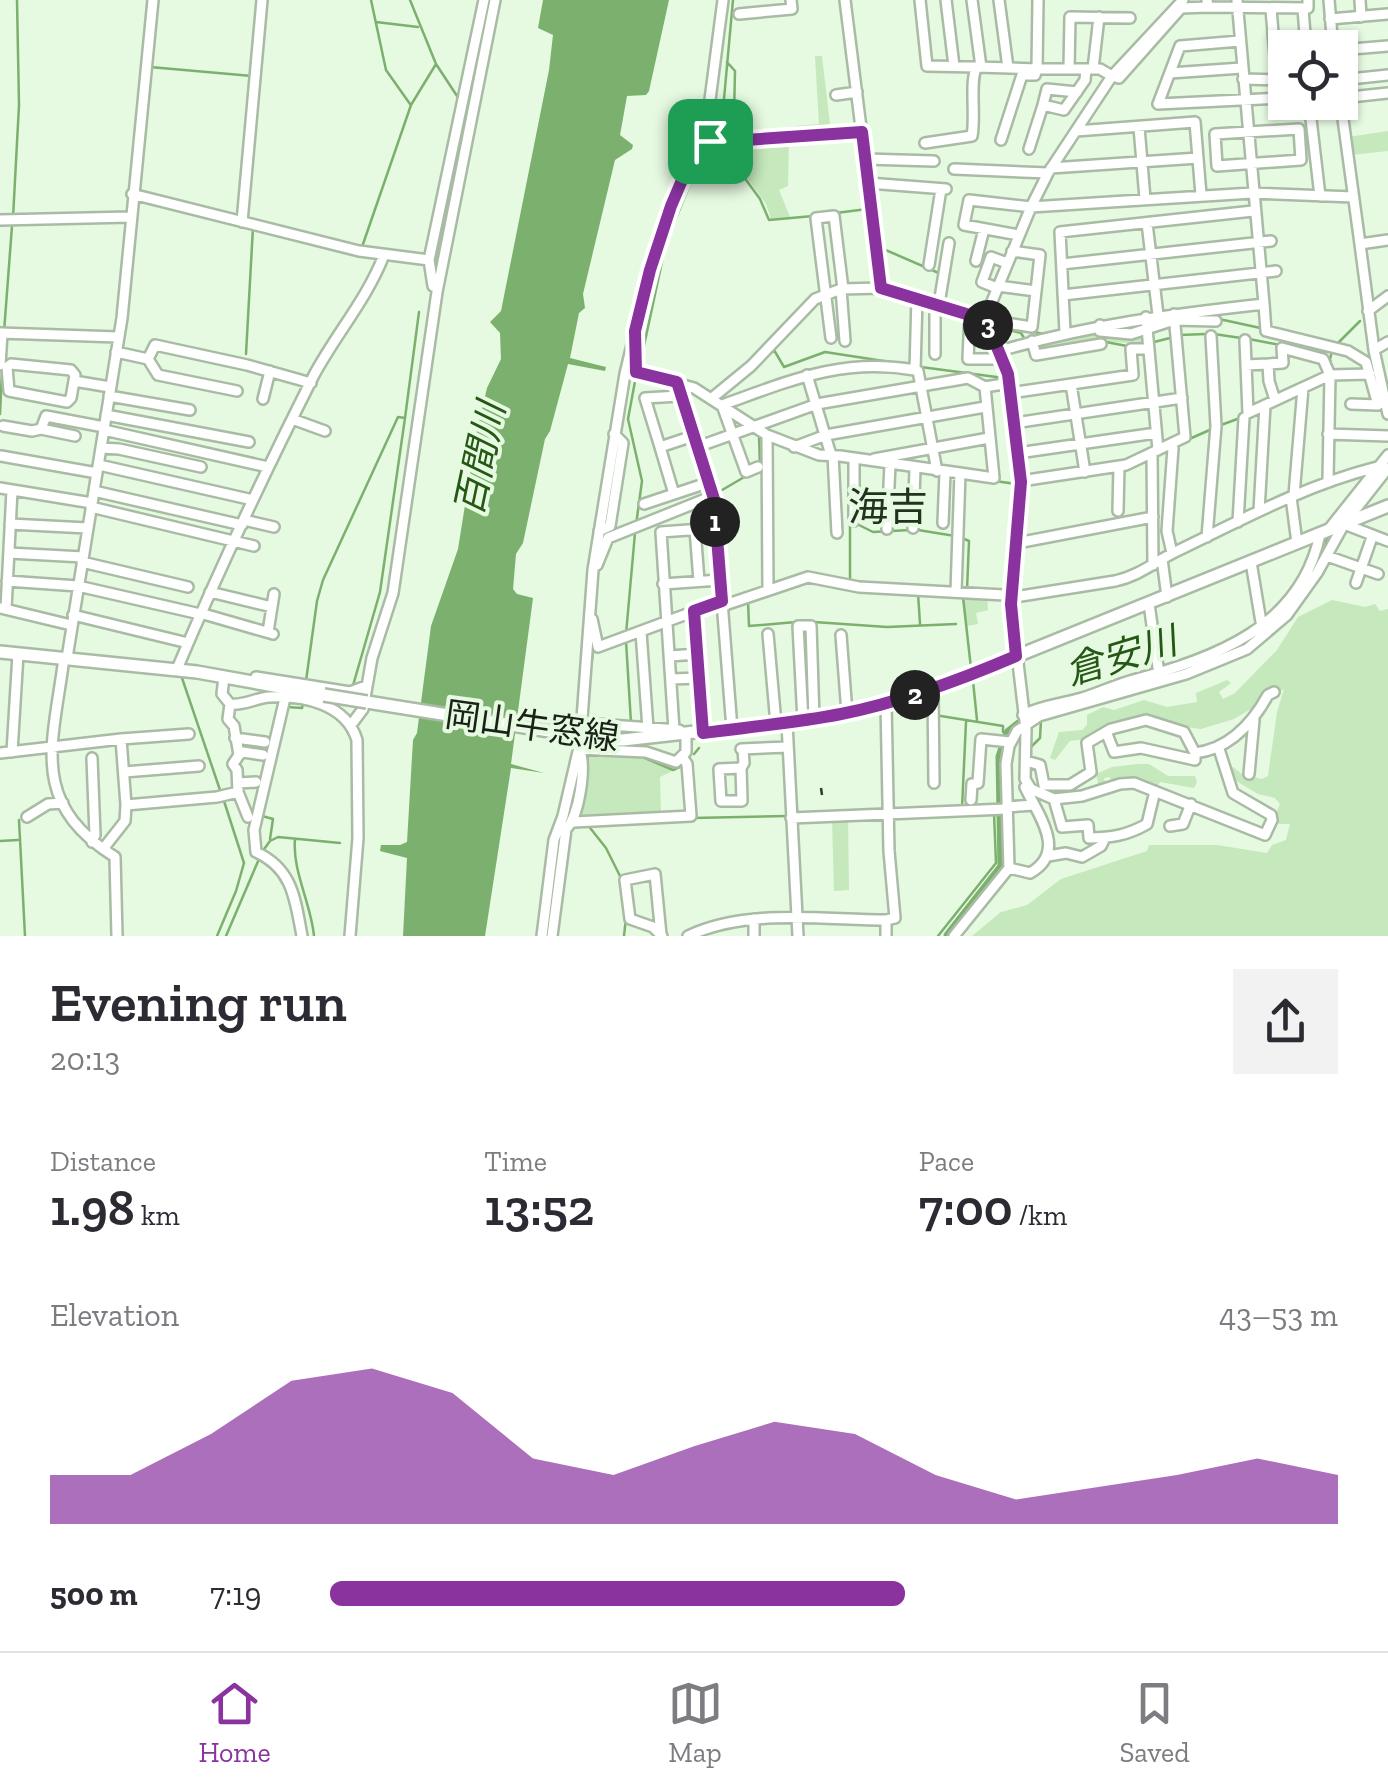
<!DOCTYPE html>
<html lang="en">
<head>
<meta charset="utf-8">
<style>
  :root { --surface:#fff; --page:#f2f2f3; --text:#2b2b33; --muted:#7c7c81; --line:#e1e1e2; --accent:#8a339f }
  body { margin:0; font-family:"Zilla Slab","Noto Sans JP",serif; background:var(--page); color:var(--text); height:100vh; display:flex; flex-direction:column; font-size:38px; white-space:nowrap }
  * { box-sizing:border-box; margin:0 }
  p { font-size:32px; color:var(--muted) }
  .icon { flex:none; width:55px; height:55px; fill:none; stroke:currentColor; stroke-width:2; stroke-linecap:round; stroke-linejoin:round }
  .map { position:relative; height:936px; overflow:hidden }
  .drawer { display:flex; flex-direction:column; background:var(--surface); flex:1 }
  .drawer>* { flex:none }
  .controls { position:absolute; left:1268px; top:30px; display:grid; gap:20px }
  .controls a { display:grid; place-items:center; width:90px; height:90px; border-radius:0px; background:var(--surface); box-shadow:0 2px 8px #0004; font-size:50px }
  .pin { position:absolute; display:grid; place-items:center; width:85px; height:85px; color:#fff; margin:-42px; border-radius:20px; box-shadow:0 5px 15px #0006 }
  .km { position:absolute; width:50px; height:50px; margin:-25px; border-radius:50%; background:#222; color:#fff; font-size:28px; line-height:50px; text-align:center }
  .round { display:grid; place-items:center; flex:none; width:105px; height:105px; border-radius:0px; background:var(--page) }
  .headline { display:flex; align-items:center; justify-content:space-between; height:170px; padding:0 50px }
  h1 { font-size:55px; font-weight:600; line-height:75px }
  .metrics { display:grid; grid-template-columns:repeat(3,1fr); gap:15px; height:170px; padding:10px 50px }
  .metrics div { display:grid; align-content:center }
  .metrics b { font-size:50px; font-weight:600 }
  .metrics small { font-size:28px; font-weight:400 }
  .metrics p { font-size:28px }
  .chart { height:280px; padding:20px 50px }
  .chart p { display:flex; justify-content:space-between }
  .chart svg { width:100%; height:180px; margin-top:10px; fill:var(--accent); opacity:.7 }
  ul { padding:0 50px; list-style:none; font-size:32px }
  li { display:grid; grid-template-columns:160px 120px 1fr; align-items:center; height:75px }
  li i { height:25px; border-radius:12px; background:var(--accent) }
  .dock { display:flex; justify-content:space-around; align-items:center; height:140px; border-top:2px solid var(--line); background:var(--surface); font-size:28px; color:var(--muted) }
  .dock a { display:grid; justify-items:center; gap:5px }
  .dock .current { color:var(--accent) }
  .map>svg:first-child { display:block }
</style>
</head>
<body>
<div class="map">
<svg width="1388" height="936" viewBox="0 0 1388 936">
  <rect width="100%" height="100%" fill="#e6f9e1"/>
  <path fill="#c5e8bc" d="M 815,56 L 822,56 L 831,133 L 796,135 L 795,126 L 819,124 Z
    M 1388,131 L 1388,151 L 1351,155 L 1348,137 Z
    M 789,139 L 788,186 L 779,190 L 790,217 L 771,219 L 766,204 L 735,161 L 746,161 L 742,142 Z
    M 1088,332 L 1143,333 L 1145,345 L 1097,340 L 1051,347 L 1038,342 Z
    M 963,595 L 987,597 L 988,610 L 976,613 L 978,624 L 967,626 Z
    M 1332,600 L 1365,607 L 1375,604 L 1380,611 L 1388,609 L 1388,936 L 972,936 L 1001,912 L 1027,905 L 1061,879 L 1147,851 L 1149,845 L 1217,845 L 1267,853 L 1272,845 L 1286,840 L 1290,824 L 1279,824 L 1275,816 L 1280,804 L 1275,798 L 1258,794 L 1228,776 L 1227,769 L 1233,767 L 1243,775 L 1262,779 L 1268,776 L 1277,712 L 1284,689 L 1234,719 L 1201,729 L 1169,725 L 1147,718 L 1112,726 L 1086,739 L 1070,741 L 1055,760 L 1050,758 L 1059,732 L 1082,730 L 1087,725 L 1087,715 L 1103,707 L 1114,710 L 1144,700 L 1167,707 L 1197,702 L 1196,693 L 1227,680 L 1231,683 L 1219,692 L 1223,699 L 1235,693 L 1277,650 L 1298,617 Z
    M 589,758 L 642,758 L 672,771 L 660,777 L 661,815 L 576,819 Z
    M 1138,764 L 1149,764 L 1168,776 L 1195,776 L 1197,782 L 1194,788 L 1160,782 L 1156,788 L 1113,783 L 1109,777 L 1104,778 L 1106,786 L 1099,788 L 1096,774 L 1112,767 Z
    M 848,817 L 849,890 L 834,891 L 832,818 Z"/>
  <path fill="#7cb06e" d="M 543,0 L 669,0 L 649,91 L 646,95 L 627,96 L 620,135 L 633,145 L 632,149 L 615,160 L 583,294 L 585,308 L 579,313 L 570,358 L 606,367 L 605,371 L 568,364 L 550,431 L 545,439 L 523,543 L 516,554 L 513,589 L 517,594 L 533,598 L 511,764 L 544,773 L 511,768 L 485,936 L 403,936 L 407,858 L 380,851 L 381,845 L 400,845 L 407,842 L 413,740 L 417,733 L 431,626 L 458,549 L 477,430 L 487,388 L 501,359 L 500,333 L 490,322 L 501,311 L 549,70 L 553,35 L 538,28 Z"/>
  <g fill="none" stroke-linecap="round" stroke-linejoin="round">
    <path stroke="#7cb06e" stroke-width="2.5" d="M 371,0 L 386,70 L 410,104
      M 410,0 L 436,64 L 459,99
      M 376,22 L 418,27
      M 727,62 L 735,71 L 733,162 L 760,199 L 769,220 L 813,216
      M 150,67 L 252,76
      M 711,129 L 724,99 L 733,0
      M 836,213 L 867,209
      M 13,218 L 19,105 L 17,0
      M 362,247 L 411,105 L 436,64
      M 881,248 L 941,274
      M 1219,319 L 1265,329
      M 996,327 L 1021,333 L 1024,338
      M 1030,331 L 1043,334
      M 4,332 L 12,226
      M 1214,334 L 1241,338
      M 1180,335 L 1206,334
      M 1249,339 L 1280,345
      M 1106,342 L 1127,346
      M 1154,342 L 1170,338
      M 1336,345 L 1360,321
      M 246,354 L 253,227
      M 998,361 L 1004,377
      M 1372,362 L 1377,383
      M 921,367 L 1004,378
      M 639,369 L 666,243 L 705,147
      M 1332,369 L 1330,359 L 1332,351
      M 737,384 L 774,350 L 784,367 L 825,352 L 903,364
      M 1005,388 L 1017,484
      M 0,414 L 2,370
      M 731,417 L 742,425
      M 1221,425 L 1240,418
      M 759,436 L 760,466
      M 1187,440 L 1212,429
      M 995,481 L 1016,484
      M 717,493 L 746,476
      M 855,523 L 873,532 L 910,530
      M 636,525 L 642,481 L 628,419 L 636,376
      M 918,530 L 955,536
      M 962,538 L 969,541 L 967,590
      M 850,581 L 850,524
      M 918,593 L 920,624
      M 963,597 L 971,668
      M 748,601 L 749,626 L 796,622
      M 814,622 L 887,627 L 956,624
      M 626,634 L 635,533
      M 626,641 L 631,723
      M 592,660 L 593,651 L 597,650
      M 182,678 L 221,793
      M 306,681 L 317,601 L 323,580 L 398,417 L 405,418 L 419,312
      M 973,681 L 977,720
      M 352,689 L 380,592 L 405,418
      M 287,707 L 302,708 L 303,704
      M 891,708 L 1003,726 L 1003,732
      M 58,731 L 63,694
      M 1030,748 L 1040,738 L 1041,720
      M 694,754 L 699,748
      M 586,763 L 588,756 L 640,756 L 673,770 L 684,765
      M 998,807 L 999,753 L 1004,747
      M 962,808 L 966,722
      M 262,816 L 273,819 L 270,839
      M 693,818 L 787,816
      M 19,820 L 25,936
      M 587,824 L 606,848 L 622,880
      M 295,839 C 292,871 311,903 314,936
      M 0,841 L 18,840
      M 262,852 L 270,841 L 278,837 L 340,843
      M 800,922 L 817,922
      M 217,936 L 236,891 L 244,863 L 224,801
      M 226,936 L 259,859
      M 624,936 L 626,918
      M 938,936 L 996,863 L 994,813
      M 945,936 L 1001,867 L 998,815"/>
    <path stroke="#7cb06e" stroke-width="11" d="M 1309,573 L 1338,525
      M 1158,678 L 1198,665
      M 949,936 L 1003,867 L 1001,757 L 1009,733 L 1031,716"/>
    <defs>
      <path id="minor" d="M 845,0 L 881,288
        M 920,0 L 927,66 L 977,67
        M 946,0 L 954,66
        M 972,0 L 981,67
        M 999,0 L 1008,68
        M 1038,0 L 1037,69 L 1100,69 L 1112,76 L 1048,173 L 1031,207 L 986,316 L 1008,374 L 1021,481 L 1011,604 L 1026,730 L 1025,779 L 1031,789 L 1054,799 L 1082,796 L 1120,784 L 1134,783 L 1265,835 L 1272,820 L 1271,815 L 1233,793 L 1219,749
        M 1183,0 L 1112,76 L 1119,78 L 1181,8 L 1208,7
        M 1207,0 L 1208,7 L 1308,8 L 1308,0
        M 1329,0 L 1333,48
        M 1360,0 L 1361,17
        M 1303,8 L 1306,48
        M 1271,9 L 1277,80
        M 739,14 L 792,9 L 791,0
        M 1330,19 L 1388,14
        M 1240,41 L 1180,46 L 1158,104 L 1285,98
        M 1340,50 L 1388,46
        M 1069,69 L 1070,17 L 1130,18
        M 1093,69 L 1099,17
        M 1170,73 L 1242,68
        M 1243,79 L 1285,80
        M 1340,80 L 1388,75
        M 836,95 L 857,92
        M 1340,97 L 1360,244
        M 1341,98 L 1388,93
        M 1309,102 L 1320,196
        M 1043,105 L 1047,89 L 1077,92
        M 1139,127 L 1145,199
        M 1299,129 L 1301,160 L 1217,166 L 1215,134 Z
        M 1076,131 L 1195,122 L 1201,195
        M 701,137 L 716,142 L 862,132
        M 1001,140 L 1022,75 L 1035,75 L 1037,69
        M 925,143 L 972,136 C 976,115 969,80 977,67 L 1037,69
        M 1029,149 L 1043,105 L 1064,110 L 1085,80 L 1086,69
        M 865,159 L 934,161
        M 1051,168 L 1198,158
        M 954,169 L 1048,173
        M 868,183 L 946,189
        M 132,194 L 359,251 L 429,260
        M 0,220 L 130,217
        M 242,222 L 262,0
        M 1147,223 L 1158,315
        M 1019,235 L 964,225 L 969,200 L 1031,207 L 1252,193 L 1353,197
        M 1388,240 L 1360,244 L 1374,350 L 1388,342
        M 976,261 L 984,229
        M 1062,264 L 1271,241
        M 929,265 L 941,189
        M 433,286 L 429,260 L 484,0
        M 998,286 L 1036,291
        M 997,288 L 982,282 L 991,257 L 1007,263
        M 841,289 L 845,341
        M 1063,295 L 1276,271
        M 939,304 L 949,243
        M 1264,304 L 1266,331 L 1348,351 L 1366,362 L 1378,405 L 1351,404
        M 1368,311 L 1388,296
        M 970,314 L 968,359 L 1003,359
        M 1146,317 L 1158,450
        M 1100,325 L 1100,331 L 1131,334 L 1174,320 L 1216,321
        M 1065,332 L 1060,232 L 1253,211
        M 0,333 L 118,337
        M 831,338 L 816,218 L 834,216 L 843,289
        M 637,339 L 635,372 L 694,388 L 767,435 L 819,455 L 840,456 L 960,473 L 956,592
        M 1245,340 L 1248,413 L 1330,375 L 1328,479
        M 1032,341 L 1036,355 L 1101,344
        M 1374,350 L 1388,414
        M 1000,351 C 1087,325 1174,314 1264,304 L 1237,0
        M 116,352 L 148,359 L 158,375 L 237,391
        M 935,354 L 935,303
        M 148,359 L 155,345 L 247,365 L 311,383
        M 11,364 L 71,370 L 75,375 L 71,398 L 67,402 L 9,391 L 7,367 Z
        M 1268,364 L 1283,363 L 1282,348 L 1323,359 L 1330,375 L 1370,374
        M 0,365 L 2,333
        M 1246,365 L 1268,364 L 1269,381 L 1275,400
        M 915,370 L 917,298
        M 807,375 L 831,455
        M 74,381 L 110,387
        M 677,382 L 714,499 L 732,729
        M 1071,384 L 1085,472
        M 1010,393 L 1133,375 L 1131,349 L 1149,349
        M 109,396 L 190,410
        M 712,398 L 751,366 L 815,299 L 841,289 L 881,288 L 986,320 L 1032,327 L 1040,255 L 1012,251
        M 263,399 L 270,371
        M 722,405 C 789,381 843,357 915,370 L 918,371 L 937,471
        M 723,408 L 746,472 L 758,467
        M 106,415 L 249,442
        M 292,419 L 325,431
        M 1014,423 L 1182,398
        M 3,426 L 32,431 L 41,429 L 46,416 L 104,427
        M 41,429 L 75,436
        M 104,430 L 268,467
        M 1328,434 L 1388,436
        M 767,435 L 768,589
        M 693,436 L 660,447 L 674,494 L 710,482
        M 660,447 L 645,398 L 679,396
        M 697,447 L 817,404 L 968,378 L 985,387 L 1009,383
        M 794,447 L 826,435 L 985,407
        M 101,448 L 119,449 L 201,467
        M 1018,453 L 1156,433
        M 1152,453 L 1153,565
        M 833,455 L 837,533
        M 1,456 L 97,473
        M 874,459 L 989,438
        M 99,465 L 253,500
        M 960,473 L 994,478 L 985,387
        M 1021,481 L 1126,465 L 1185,437 L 1174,314
        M 0,488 L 92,503
        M 94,491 L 242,525
        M 1294,495 L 1303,388
        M 1291,497 L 1297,543
        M 644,504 L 674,494
        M 91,507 L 254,546
        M 1118,511 L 1119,466
        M 1259,511 L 1265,405
        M 244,520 L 274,527
        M 854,521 L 854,458
        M 1238,522 L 1244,418
        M 943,523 L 945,472
        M 10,524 L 87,528
        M 1344,524 L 1388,541
        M 913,528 L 915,468
        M 695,529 L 699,581
        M 887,529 L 890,464
        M 1329,529 L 1388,455
        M 599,531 L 610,526 L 623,443 L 614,434
        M 1207,537 L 1216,426 L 1211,336
        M 1017,543 L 1153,517
        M 9,553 L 83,557
        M 1172,553 L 1167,531 L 1173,448
        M 1327,556 L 1378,574
        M 1162,559 L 1167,597
        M 82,562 L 188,587
        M 1251,562 L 1261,622
        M 597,565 L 608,538 L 713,496
        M 7,581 L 78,586 L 200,614
        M 1356,583 L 1371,540
        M 663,584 L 720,580
        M 210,592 L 272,607
        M 1149,604 L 1159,674
        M 722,606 L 808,577 L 859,587 L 1021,596 L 1115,581 C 1139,576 1156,561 1177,551 C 1243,519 1306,485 1377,467
        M 1,608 L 71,625
        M 6,609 L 12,490
        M 694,611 L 703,733
        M 200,613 L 273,634
        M 73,615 L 188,643
        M 592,619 L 598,647 L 722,601
        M 268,632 L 274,594
        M 641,632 L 648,729
        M 768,634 L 776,724
        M 841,635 L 847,713
        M 670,656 L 697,654
        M 64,658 C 53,744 28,802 115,857 L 117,936
        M 67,658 L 122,318 L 153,0
        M 177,669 C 219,570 265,472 314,375 C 336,334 367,299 384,255
        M 224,677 L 222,694 L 230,704 C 243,706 256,698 269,697 C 304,695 346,704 357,740 L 358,838 L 350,936
        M 256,677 L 350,692 L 366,686
        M 671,679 L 699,678
        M 933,690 L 934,783
        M 285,698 L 254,830 L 256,852 C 293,869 295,899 302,936
        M 886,703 L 889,851 L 895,918 L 886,920
        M 1023,715 C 1042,705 1062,704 1082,698 C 1099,693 1115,685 1133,680 C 1214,658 1301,628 1320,534
        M 803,721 L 798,626 L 811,626 L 814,719
        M 787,723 L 798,936
        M 351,725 L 363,709 L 372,658 L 393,593 L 437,292 L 495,0
        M 674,730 L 661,532 L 716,528
        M 581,732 L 593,570 L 625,374 L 654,253 L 708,115 L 723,0
        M 1107,734 L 1114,752 L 1141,748 L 1195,760 L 1195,753
        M 235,738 L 265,742
        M 741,749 L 788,747
        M 12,752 L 18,654
        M 0,753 L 121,739
        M 239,755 L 243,752 L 263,755
        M 1026,761 L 1040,765 L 1044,785 L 1070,785 L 1091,772 L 1087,743 L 1111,729 L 1146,720 L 1184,732 L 1195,753 C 1229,749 1252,724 1268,695 L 1274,692
        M 741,768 L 742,801 L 721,801 L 719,769 L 741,768 L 744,763 L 743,749
        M 124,772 L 199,766
        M 1249,774 L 1254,720
        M 238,783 L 256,782
        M 238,792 L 248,817
        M 1054,799 L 1062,827 L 1088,825 L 1089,838 C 1111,838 1128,835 1147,824 L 1155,791
        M 971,800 L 972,784 L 978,783 L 981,739 L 1010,742
        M 126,805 L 121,739 L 189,734
        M 1006,807 L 1034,805
        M 27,817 L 48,804 L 63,803
        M 791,818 L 1006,809
        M 574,822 L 691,816 L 687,764 L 683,758
        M 1170,826 L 1183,824 L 1191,804
        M 92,842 L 95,835 L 92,758
        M 103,849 L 125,821 L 126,805 L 217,797 L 238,792 L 237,770 L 233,764 L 239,755 L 234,726 L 228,719 L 230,704
        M 1048,856 L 1066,853 L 1082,857 L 1101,846 L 1105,838
        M 1009,868 L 1030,873 C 1068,852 1038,815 1025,787
        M 754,919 L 754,936
        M 661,935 L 655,874 L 625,880 L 630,919 L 653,927 L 662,936
        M 542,936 L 554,840 L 563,816 L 580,743
        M 552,936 L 566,829 C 579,817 587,766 579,749 L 646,752 L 676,762 L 686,752 L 686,735 L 679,730 L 582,723
        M 688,936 C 746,908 823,920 886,920 L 886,936
        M 954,936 L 1009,868 L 1006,764 L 1009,746 L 1017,731 L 1039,716 L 1186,674 L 1247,649 L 1287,615 L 1317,573 L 1344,524 L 1388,468"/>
      <path id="major" d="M 0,652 L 197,672 L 324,695
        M 367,702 L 599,739 L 623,740 L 828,717 L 933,690 L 1388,506"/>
    </defs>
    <use href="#minor" stroke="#a9bba4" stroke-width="14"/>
    <use href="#major" stroke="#a9bba4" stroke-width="16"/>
    <use href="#minor" stroke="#fff" stroke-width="9"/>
    <use href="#major" stroke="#fff" stroke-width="11"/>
    <path stroke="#323a30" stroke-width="2.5" stroke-dasharray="15 8" stroke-linecap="butt" d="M 821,788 L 822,795"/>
    <defs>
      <path id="major-bridge" d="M 324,695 L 367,702"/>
    </defs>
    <use href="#major-bridge" stroke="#a9bba4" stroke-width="16" stroke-linecap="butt"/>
    <use href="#major-bridge" stroke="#fff" stroke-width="11"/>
  </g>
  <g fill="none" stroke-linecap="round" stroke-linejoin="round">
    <defs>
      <path id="route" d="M 862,132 L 881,288 L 986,320 L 1008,374 L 1021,482 L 1011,604 L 1016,656 C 960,680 902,702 841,714 C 795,723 749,727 703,733 L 694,611 L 722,601 L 714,499 L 677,382 L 636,372 L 635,331 L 650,270 L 671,206 L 700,138 L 716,142 Z"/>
    </defs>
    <use href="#route" stroke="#fff" stroke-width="20"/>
    <use href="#route" stroke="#8a339f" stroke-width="12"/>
  </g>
  <g text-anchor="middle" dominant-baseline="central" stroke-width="8" stroke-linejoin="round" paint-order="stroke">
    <g font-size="35" fill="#1a2119" stroke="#e6f9e1">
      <text transform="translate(532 726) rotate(8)">岡山牛窓線</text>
    </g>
    <g font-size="38" font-style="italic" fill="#255715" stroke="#e6f9e1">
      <text transform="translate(480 459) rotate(-78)">百間川</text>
      <text transform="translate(1121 656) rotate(-17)">倉安川</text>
    </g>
    <g font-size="40" fill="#23311f" stroke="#e6f9e1">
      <text x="888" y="507">海吉</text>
    </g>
  </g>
</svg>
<div class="controls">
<a><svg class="icon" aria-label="locate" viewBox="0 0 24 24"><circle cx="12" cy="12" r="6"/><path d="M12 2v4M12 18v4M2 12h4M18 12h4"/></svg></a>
</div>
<div class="pin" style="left:710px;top:141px;background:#1e9e55"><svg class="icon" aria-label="arrive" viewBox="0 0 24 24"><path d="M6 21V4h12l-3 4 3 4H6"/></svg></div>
<b class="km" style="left:715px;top:522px">1</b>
<b class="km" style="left:915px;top:695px">2</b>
<b class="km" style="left:988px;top:325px">3</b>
</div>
<section class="drawer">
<div class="headline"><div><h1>Evening run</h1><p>20:13</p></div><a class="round"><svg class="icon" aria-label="share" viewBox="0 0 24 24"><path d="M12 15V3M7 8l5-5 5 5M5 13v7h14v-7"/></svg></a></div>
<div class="metrics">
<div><p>Distance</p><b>1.98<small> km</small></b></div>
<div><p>Time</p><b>13:52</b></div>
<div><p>Pace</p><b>7:00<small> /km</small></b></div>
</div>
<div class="chart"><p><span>Elevation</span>43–53 m</p>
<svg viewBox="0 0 160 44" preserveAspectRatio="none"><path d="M0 44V32L10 32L20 22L30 9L40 6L50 12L60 28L70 32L80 25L90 19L100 22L110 32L120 38L130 35L140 32L150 28L160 32V44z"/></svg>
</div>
<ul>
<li><b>500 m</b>7:19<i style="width:57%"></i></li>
</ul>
</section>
<nav class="dock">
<a class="current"><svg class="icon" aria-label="home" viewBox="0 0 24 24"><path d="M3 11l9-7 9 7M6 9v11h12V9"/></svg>Home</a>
<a><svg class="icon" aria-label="map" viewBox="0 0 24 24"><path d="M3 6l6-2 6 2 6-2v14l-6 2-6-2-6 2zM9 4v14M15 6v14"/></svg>Map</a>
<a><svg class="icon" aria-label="saved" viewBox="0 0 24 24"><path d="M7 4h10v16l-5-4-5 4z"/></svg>Saved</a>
</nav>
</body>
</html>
